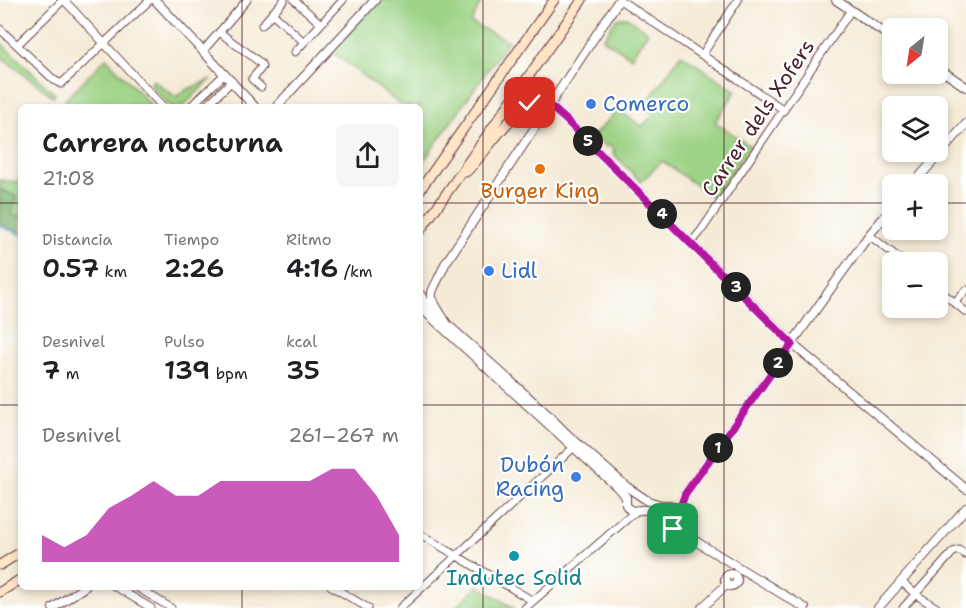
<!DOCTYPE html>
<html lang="es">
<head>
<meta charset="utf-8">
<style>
  :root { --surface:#fff; --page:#f6f6f6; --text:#202124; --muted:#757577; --accent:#b5179e }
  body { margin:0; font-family:"Shantell Sans",sans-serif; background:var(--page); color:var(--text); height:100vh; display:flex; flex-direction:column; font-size:22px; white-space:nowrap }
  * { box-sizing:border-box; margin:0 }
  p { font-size:20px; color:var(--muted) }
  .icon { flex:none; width:33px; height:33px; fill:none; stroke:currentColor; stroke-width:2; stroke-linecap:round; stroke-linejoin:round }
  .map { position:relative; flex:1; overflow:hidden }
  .side { position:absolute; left:18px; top:104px; width:405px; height:486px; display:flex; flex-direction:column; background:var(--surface); border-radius:9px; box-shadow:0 3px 9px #0003 }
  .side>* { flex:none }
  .needle { width:39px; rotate:210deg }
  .controls { position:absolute; left:882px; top:18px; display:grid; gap:12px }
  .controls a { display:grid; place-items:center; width:66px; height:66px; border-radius:9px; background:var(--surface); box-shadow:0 3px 9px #0003; font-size:30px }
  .pin { position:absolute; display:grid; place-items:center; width:51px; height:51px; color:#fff; margin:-26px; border-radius:12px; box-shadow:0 3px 9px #0006 }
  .km { position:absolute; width:30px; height:30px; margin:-15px; border-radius:50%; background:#222; color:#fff; font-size:16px; line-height:30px; text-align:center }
  .round { display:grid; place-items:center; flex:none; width:63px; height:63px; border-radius:9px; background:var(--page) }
  .summary { display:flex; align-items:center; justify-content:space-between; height:102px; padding:0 24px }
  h1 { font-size:27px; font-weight:600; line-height:45px }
  .metrics { display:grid; grid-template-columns:repeat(3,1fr); gap:9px; height:102px; padding:6px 24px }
  .metrics div { display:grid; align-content:center }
  .metrics b { font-size:26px; font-weight:600 }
  .metrics small { font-size:16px; font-weight:400 }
  .metrics p { font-size:16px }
  .chart { height:168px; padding:12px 24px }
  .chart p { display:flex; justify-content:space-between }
  .chart svg { width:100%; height:108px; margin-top:6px; fill:var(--accent); opacity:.7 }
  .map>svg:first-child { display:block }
</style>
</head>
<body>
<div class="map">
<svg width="966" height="608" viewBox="0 0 966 608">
  <rect width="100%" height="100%" fill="#fff"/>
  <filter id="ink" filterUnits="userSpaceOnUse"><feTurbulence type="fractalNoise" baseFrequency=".0167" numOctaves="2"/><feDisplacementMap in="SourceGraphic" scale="12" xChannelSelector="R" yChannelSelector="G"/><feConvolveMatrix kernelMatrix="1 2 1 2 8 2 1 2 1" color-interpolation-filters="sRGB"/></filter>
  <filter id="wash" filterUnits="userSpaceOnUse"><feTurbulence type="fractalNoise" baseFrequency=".008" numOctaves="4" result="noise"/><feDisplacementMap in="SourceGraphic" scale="24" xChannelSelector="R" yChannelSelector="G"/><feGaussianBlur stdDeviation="1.35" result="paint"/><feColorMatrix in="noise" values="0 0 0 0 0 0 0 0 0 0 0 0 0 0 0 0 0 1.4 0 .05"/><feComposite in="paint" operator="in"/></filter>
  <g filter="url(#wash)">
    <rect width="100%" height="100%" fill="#f4ead5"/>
    <path fill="#9dd385" stroke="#747958" stroke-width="1.5" d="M 380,0 L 482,0 L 471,23 L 508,41 L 420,166 L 420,106 L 402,106 L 332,52 Z
      M 627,17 L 648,32 L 631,57 L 603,39 L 616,19 Z
      M 0,42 L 55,94 L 53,97 L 0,56 Z
      M 681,54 L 736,91 L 715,122 L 750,146 L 714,198 L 662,161 L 641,182 L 613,153 L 615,151 L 609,145 L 606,147 L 594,135 L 618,110 L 642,126 L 654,114 L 644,107 Z
      M 106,58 L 152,106 L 73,106 L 65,100 Z
      M 211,79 L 183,106 L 170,106 L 150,85 L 153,80 L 176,97 L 182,92 Z
      M 21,178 L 21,234 L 13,229 L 0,226 L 0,180 L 16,182 Z
      M 478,586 L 514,608 L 455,608 Z"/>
    <path fill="#7eb572" stroke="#646a4e" stroke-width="1.5" d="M 0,189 L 15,196 L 16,199 L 11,213 L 13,216 L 21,216 L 21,234 L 13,229 L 0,226 Z"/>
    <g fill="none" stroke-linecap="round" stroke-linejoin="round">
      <path stroke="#57b2d5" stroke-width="2" d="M 0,226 L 21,235"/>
    </g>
  </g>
  <g filter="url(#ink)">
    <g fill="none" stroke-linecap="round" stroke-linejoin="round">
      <defs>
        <path id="minor" d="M 64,0 L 162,106
          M 294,0 L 321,24
          M 620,0 L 784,110
          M 272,13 L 304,42
          M 262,25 L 284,0
          M 0,29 L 54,80 L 61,84 L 150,0
          M 220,32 C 234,45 248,51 261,64 L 262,67 L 252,79 L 261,87
          M 17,45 L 63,0
          M 203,51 L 247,0
          M 295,52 L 343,0
          M 702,55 L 738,0
          M 191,106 L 225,74
          M 206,106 L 232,81
          M 869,235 L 904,262
          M 691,243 L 701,231 L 851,10
          M 938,289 L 966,312
          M 954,303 L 966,290
          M 420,534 L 533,601
          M 901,581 L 915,594 L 937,608
          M 114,586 L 151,608
          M 135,586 L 171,608
          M 331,586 L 368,608
          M 400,608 L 573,448
          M 525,608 L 636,511
          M 903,608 L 953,552 L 959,550 L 966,555"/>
        <path id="tertiary" d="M 155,0 L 254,106
          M 836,0 L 892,38
          M 938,68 L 966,87
          M 549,105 L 564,118 L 797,348 L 966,489
          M 277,106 L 375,0
          M 913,184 L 966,124
          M 420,294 C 427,307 435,316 447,324 L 547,414 L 567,434 L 627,487 L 648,501 L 661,505 L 670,505 L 679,511 C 680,522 682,528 689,536
          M 420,307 L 616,486 L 626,497 L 626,505 L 631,511 C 638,511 644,508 651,511 C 666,517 673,532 692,539 L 805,608
          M 447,324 C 424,287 430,301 445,264 L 619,0
          M 679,511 L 684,495 L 869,235 L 892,208
          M725 580a6 6 0 1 1 12 0a6 6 0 1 1-12 0Z
          M 53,608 L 86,586
          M 702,608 L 726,585
          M 878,608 L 966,508"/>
        <path id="secondary" d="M 532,104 L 541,108 L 544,114
          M 466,172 C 486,154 516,102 540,101 L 549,105
          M 420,190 L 554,0
          M 420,231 L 582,0
          M 0,565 L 21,552
          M 0,592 L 21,579"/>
      </defs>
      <use href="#minor" stroke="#643d44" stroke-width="9"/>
      <use href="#tertiary" stroke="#643d44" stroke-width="10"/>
      <use href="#secondary" stroke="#643d44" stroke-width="11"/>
      <use href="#minor" stroke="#fff" stroke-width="7"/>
      <use href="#tertiary" stroke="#fff" stroke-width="8"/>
      <use href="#secondary" stroke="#ffe4c6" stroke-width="9"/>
    </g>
  </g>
  <g fill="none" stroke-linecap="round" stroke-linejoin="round" filter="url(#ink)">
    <defs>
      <path id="route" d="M 530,103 C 545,98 553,109 564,118 L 792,344 L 685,494 L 679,511 L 678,519 L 672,523 L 668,523 L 673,529"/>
    </defs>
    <use href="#route" stroke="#fff" stroke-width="12"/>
    <use href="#route" stroke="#b5179e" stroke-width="8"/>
  </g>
  <path fill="none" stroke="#4a1f2b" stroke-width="1.5" stroke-opacity="0.55" d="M 242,0 L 242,106M 483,0 L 483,608M 724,0 L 724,608M 0,203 L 21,203M 420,203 L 892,203M 938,203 L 966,203M 0,405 L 21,405M 420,405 L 966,405M 242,586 L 242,608"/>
  <g fill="#3f7fe0" stroke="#fff" stroke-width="2">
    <circle cx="591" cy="104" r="6"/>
    <circle cx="489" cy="271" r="6"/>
    <circle cx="576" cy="477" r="6"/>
  </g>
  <circle fill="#e8710a" stroke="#fff" stroke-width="2" cx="540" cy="169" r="6"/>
  <circle fill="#0f9aa8" stroke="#fff" stroke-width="2" cx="514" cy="556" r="6"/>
  <g text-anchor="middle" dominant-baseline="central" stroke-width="4.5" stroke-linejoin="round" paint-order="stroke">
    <g font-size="21" fill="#366cbe" stroke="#fff" text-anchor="start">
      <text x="603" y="104">Comerco</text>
      <text x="501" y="271">Lidl</text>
      <text x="564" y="465" text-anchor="end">Dubón<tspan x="564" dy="24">Racing</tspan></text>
    </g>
    <g font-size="21" fill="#4a1f2b" stroke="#fff">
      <text transform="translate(758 118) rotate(-56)">Carrer dels Xofers</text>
    </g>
    <g font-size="21" fill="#c56008" stroke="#fff">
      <text x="540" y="191">Burger King</text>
    </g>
    <g font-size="21" fill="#0d838f" stroke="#fff">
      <text x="514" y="578">Indutec Solid</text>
    </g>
  </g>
</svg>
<div class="controls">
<a><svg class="needle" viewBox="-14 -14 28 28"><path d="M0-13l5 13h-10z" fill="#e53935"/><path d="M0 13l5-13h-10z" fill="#757577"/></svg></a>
<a><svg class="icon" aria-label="layers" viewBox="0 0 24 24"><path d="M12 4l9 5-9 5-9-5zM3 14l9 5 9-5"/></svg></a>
<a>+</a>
<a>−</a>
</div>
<div class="pin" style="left:673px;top:529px;background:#1e9e55"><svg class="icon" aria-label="arrive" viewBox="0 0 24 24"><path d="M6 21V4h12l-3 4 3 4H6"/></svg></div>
<div class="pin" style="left:530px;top:103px;background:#d93025"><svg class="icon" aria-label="check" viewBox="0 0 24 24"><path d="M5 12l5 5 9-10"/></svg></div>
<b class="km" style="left:718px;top:448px">1</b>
<b class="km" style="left:778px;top:363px">2</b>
<b class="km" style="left:736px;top:287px">3</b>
<b class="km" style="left:662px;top:214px">4</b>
<b class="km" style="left:588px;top:141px">5</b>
<section class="side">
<div class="summary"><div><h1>Carrera nocturna</h1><p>21:08</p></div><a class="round"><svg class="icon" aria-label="share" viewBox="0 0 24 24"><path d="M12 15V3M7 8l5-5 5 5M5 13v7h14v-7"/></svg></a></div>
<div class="metrics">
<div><p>Distancia</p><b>0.57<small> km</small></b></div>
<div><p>Tiempo</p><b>2:26</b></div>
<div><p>Ritmo</p><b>4:16<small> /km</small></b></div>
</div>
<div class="metrics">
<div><p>Desnivel</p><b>7<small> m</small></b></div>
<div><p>Pulso</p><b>139<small> bpm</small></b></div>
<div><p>kcal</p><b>35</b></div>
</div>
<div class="chart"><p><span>Desnivel</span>261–267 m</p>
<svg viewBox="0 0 160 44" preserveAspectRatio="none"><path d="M0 44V33L10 38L20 33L30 22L40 17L50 11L60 17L70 17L80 11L90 11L100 11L110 11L120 11L130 6L140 6L150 17L160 33V44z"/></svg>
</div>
</section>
</div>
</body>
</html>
